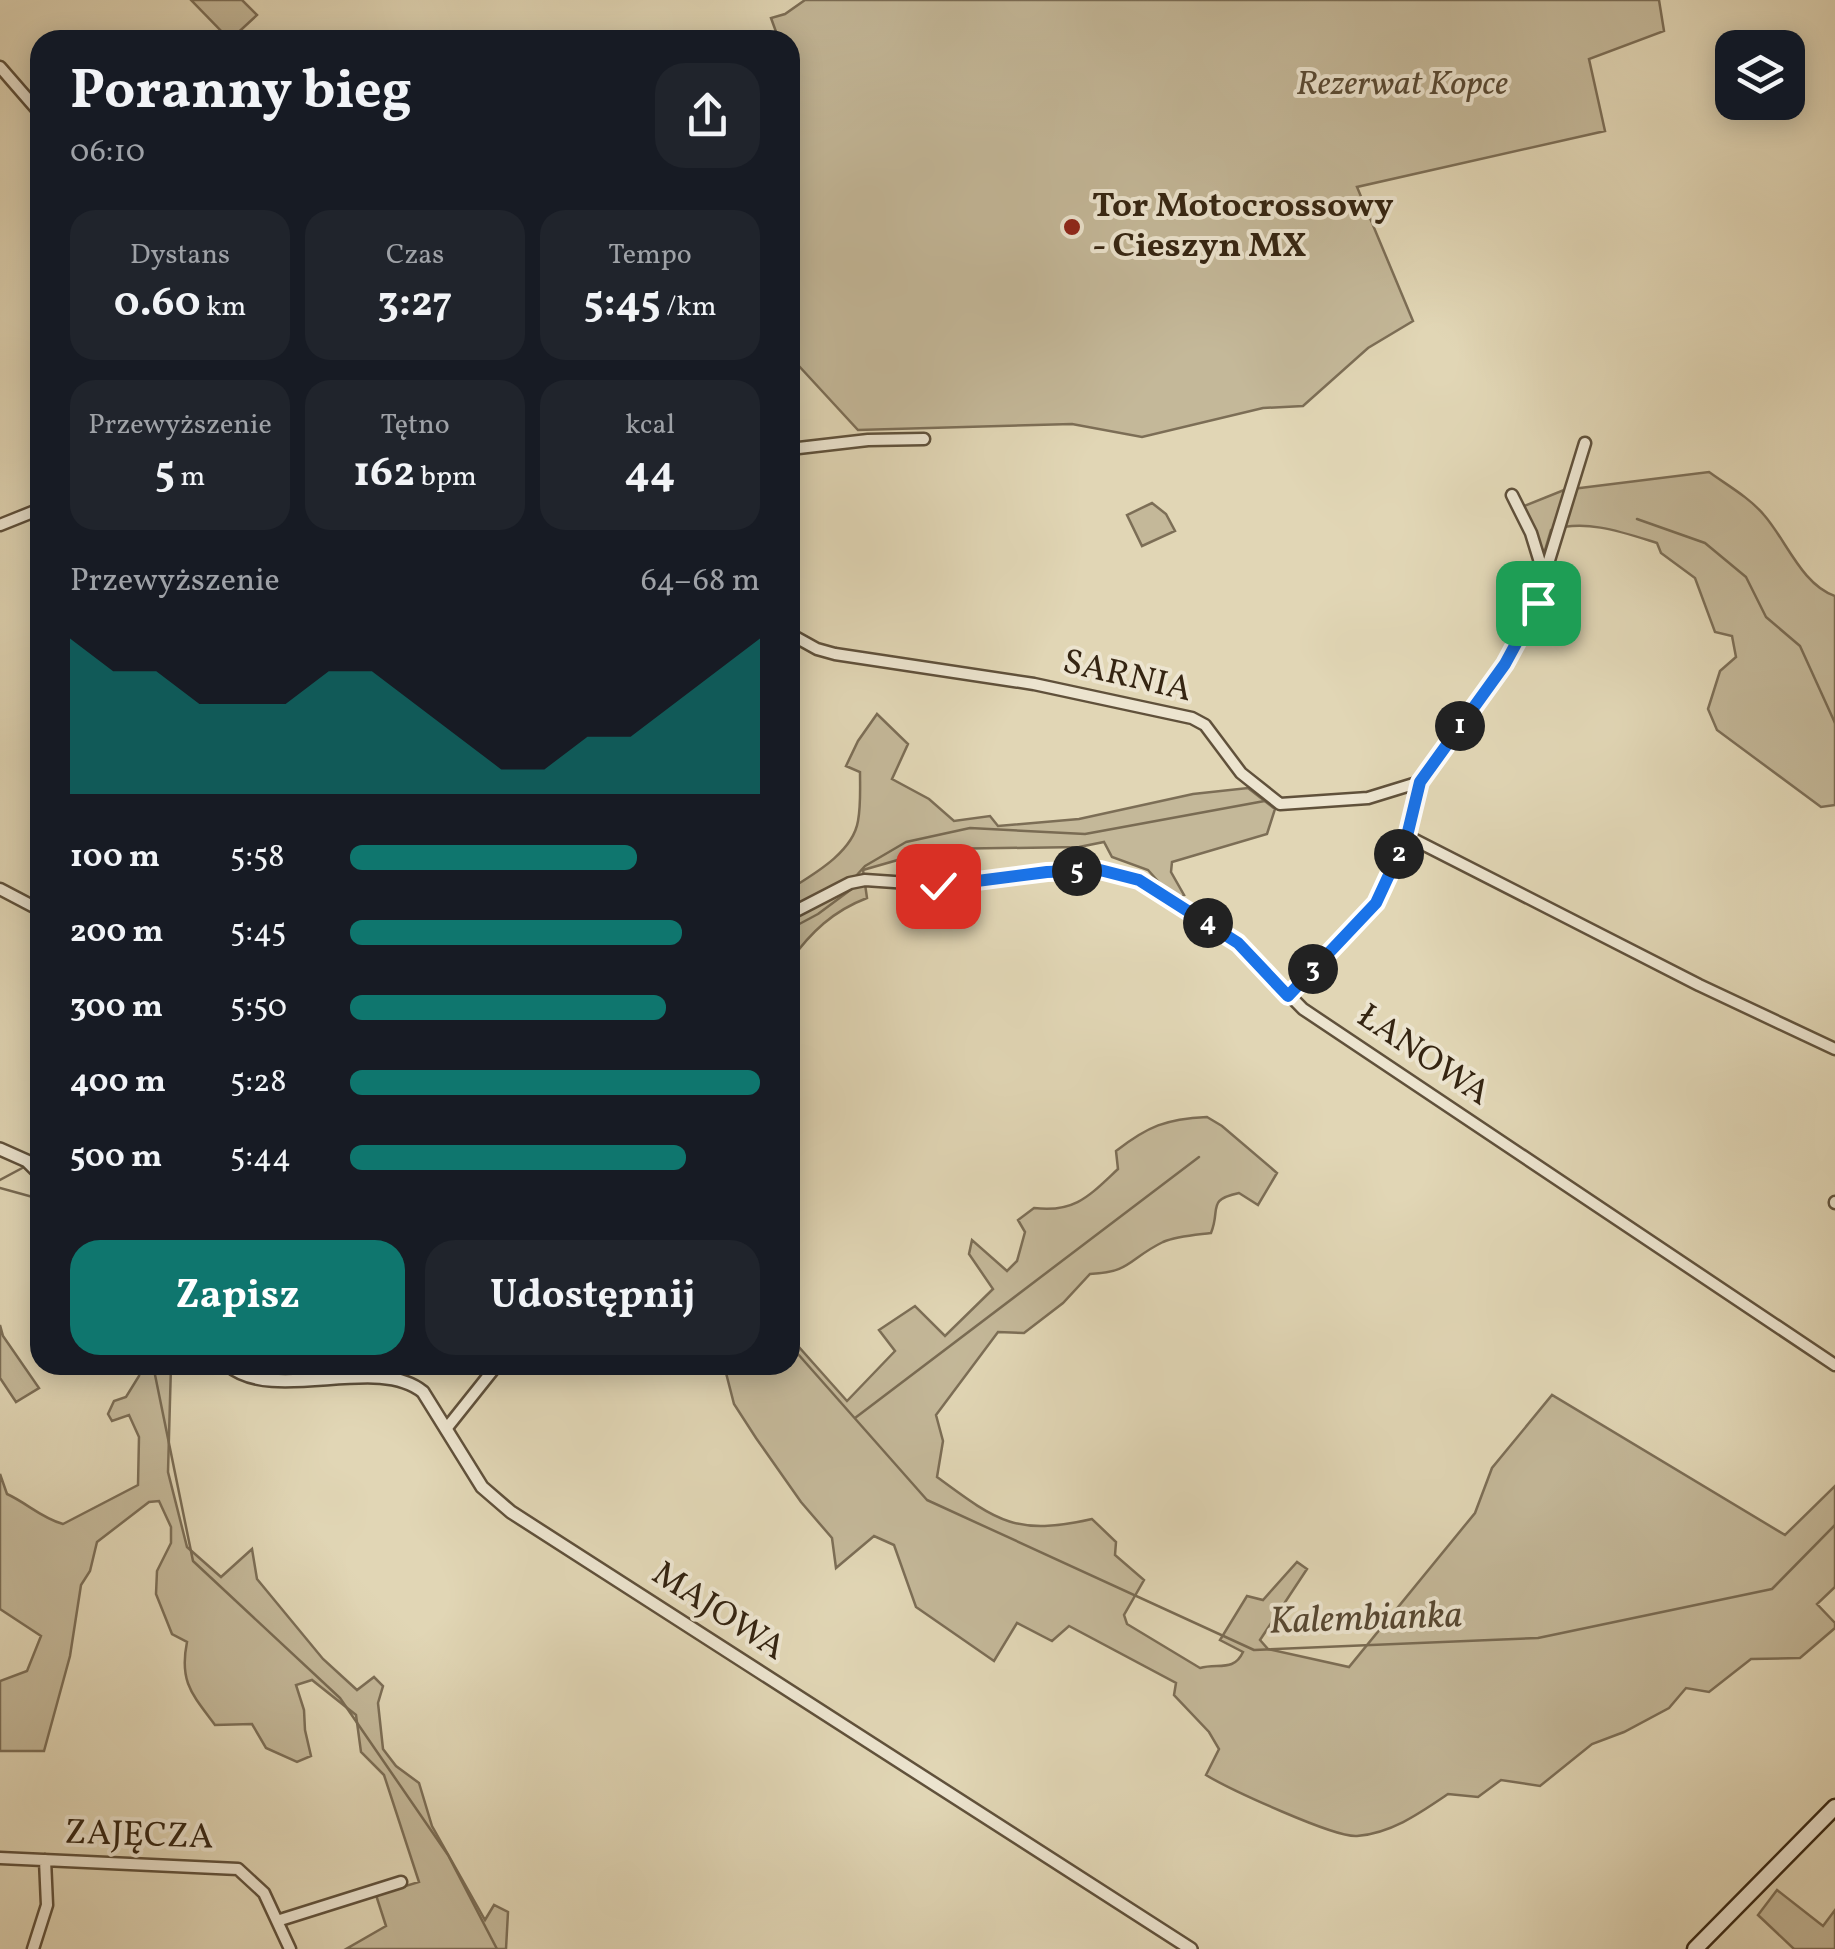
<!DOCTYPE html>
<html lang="pl">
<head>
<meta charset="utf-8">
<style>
  :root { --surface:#171b24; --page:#20242c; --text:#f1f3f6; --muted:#9ea1a6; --accent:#0f766e }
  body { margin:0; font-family:Vollkorn,serif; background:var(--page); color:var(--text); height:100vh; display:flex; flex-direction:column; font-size:38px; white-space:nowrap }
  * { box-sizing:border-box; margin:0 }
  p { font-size:32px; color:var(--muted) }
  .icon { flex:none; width:55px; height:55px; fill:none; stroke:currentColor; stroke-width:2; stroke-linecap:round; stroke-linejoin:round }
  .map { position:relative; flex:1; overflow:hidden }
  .drawer { position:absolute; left:30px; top:30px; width:770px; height:1345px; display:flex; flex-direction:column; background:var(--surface); border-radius:30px; box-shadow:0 5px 25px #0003 }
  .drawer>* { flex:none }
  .controls { position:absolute; left:1715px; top:30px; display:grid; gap:20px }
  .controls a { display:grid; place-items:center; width:90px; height:90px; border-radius:20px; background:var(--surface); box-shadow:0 5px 25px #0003; font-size:50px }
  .pin { position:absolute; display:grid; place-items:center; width:85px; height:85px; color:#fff; margin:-42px; border-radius:20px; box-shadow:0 5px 15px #0006 }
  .km { position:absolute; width:50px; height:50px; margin:-25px; border-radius:50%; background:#222; color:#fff; font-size:28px; line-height:50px; text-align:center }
  .round { display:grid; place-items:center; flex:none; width:105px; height:105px; border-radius:30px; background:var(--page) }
  .summary { display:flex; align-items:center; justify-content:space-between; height:170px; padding:0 40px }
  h1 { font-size:55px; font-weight:700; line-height:75px }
  .metrics { display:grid; grid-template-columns:repeat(3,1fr); gap:15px; height:170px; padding:10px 40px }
  .metrics div { display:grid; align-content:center; border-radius:25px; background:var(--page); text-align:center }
  .metrics b { font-size:42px; font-weight:700 }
  .metrics small { font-size:28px; font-weight:400 }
  .metrics p { font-size:28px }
  .chart { height:280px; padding:20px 40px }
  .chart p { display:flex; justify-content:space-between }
  .chart svg { width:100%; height:180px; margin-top:10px; fill:var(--accent); opacity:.7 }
  .action { display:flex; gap:20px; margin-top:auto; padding:20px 40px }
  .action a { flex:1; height:115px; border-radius:30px; background:var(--accent); color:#fff; font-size:40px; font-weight:700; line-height:115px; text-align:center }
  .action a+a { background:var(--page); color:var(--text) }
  ul { padding:0 40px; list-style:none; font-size:32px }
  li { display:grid; grid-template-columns:160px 120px 1fr; align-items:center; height:75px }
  li i { height:25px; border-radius:12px; background:var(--accent) }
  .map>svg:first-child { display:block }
</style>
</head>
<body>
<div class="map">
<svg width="1835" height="1949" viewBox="0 0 1835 1949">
  <rect width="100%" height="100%" fill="#e1d6b5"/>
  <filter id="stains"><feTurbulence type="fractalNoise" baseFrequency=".002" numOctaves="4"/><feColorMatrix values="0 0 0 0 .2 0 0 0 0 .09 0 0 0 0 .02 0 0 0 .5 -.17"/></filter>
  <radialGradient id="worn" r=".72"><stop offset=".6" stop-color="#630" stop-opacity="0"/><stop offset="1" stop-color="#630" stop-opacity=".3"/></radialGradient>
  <path fill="#c4b899" stroke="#7c6e56" stroke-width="2.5" d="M 191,0 L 242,0 L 257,15 L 230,40 Z
    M 805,0 L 1659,0 L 1664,31 L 1589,59 L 1605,131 L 1357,187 L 1413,321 L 1368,348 L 1303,406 L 1263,408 L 1142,437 L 1072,424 L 858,430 L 798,365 L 790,362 L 790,98 C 794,80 790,60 790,40 L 779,40 L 771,18 L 785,14 Z
    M 1709,472 C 1727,485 1750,498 1764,515 C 1786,540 1802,585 1835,596 L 1835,805 L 1821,807 L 1717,730 L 1708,709 L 1720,671 L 1736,657 L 1732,636 L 1715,632 L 1695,578 L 1661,553 L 1657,543 C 1622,532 1586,519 1551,530 L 1545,550 L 1540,550 L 1524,506 L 1564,490 Z
    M 1152,503 L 1166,514 L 1175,531 L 1142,546 L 1127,515 Z
    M 877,714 L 908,744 L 892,779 L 929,799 L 954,821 L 990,816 L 998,826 L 1079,819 L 1193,794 L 1248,788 L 1275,809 L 1267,834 L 1172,862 L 1171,872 L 1184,895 L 1173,898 L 1148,870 L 1112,857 L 1104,842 L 1079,847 L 936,849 L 863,870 L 867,898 C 833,911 811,932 790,961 L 790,889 C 814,874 853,852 858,821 C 861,805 860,788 860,772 L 846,766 L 858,741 Z
    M 1207,1117 L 1222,1126 L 1277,1173 L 1258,1205 L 1239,1193 C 1206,1200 1221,1209 1211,1233 C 1195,1235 1177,1236 1163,1242 C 1128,1259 1132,1272 1090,1274 L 1063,1303 L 1024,1333 L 998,1332 L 936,1415 L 943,1441 L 937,1477 C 998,1522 1016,1536 1092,1519 L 1116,1542 L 1115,1555 L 1144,1580 L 1124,1615 L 1127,1624 L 1200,1668 C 1218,1663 1234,1672 1243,1652 L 1220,1640 L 1247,1596 L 1263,1600 L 1297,1562 L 1307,1569 L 1260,1640 L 1268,1649 L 1349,1667 L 1475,1513 L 1492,1468 L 1552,1395 L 1785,1535 L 1835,1486 L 1835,1587 L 1817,1604 L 1835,1623 L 1835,1628 L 1800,1658 L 1751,1659 L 1709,1692 L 1686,1688 L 1669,1708 L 1624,1732 L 1592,1744 L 1540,1786 L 1501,1780 L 1478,1797 L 1448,1794 C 1420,1813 1392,1833 1357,1836 C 1335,1838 1229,1789 1206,1775 L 1219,1749 L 1209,1732 L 1174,1695 L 1176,1683 L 1069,1626 L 1052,1641 L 1017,1623 L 994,1661 L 916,1607 L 894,1545 L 874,1536 L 836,1568 L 832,1538 L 801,1502 L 756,1438 L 734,1404 L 726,1373 L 717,1365 L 748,1365 L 756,1370 L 761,1365 L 790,1365 L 790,1337 L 847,1401 L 895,1351 L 879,1330 L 915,1306 L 945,1336 L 993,1289 L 969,1254 L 972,1240 L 1007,1271 L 1017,1261 L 1025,1232 L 1018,1220 L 1034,1208 C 1075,1213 1089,1196 1118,1169 L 1116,1151 C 1148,1126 1166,1119 1207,1117 Z
    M 0,1325 L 3,1336 L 39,1388 L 16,1402 L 0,1378 Z
    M 142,1365 L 171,1365 L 168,1472 L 187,1547 L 221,1577 L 252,1549 L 257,1579 L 323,1659 L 357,1690 L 374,1677 L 383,1686 L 378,1703 L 383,1749 L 396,1766 L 419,1783 L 432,1826 L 485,1920 L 494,1905 L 508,1912 L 506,1949 L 346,1949 L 386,1926 L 376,1895 L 419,1882 L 384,1775 L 361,1752 L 356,1715 L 312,1680 L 296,1685 L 304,1710 L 305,1730 L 311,1756 L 297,1762 L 266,1748 L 252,1724 L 215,1725 C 192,1694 179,1682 187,1642 L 172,1634 L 156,1594 L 157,1571 L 171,1543 L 171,1527 L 159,1501 L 149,1502 L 97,1542 L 90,1571 L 81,1585 L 70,1656 L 44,1751 L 0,1751 L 0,1681 L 27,1671 L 41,1636 L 0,1609 L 0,1474 L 7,1494 C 27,1503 41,1518 63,1524 L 138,1485 L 139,1437 L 129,1415 L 112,1421 L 108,1414 L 114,1401 L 126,1397 L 139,1376 Z
    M 1777,1890 L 1823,1926 L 1835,1910 L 1835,1949 L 1794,1949 L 1758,1915 Z"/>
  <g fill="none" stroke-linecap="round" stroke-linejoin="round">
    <path stroke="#796b53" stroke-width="2.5" d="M 1637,519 L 1705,543 L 1746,577 L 1766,617 L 1800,646 L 1835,723
      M 855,877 L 865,866 L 906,842 L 970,828 L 1085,834 L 1270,800
      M 790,929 L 818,914 L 853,888
      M 32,1161 L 40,1134
      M 0,1180 L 26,1166
      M 0,1188 L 40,1199
      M 790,1345 L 927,1500 L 1254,1650 L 1538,1638 L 1772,1589 L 1835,1525
      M 153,1365 L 193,1561 L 340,1698 L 448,1855 L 497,1949
      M 855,1418 L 1199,1157"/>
    <defs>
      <path id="minor" d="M 0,67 L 40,113
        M 790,449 L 868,440 L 924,439
        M 1512,495 L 1531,533 L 1543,572
        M 0,525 L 40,509
        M 790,634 L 817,649 L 835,654 L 1034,684 L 1192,718 L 1205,725 L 1241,773 L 1280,804 L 1368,798 L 1420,782
        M 1407,836 L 1699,985 L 1835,1049
        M 0,889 L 40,910
        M 790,914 L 850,883 L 865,880 L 938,885 L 1047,872 L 1101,870 L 1139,881 L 1238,943 L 1303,1009 L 1835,1365
        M 1288,995 L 1377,903 L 1407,836 L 1420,782 L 1505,664 L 1531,619 L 1585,443
        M 1835,1202 L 1835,1203
        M 446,1429 L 497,1365
        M 0,1858 L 238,1869 L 264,1893 L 290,1949
        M 277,1921 L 401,1882
        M 33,1949 L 47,1905 L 45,1860"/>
      <path id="tertiary" d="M 0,1149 L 27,1161 L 40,1174
        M 228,1365 C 275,1404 377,1354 423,1392 L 482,1487 L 511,1512 L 1191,1949"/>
      <path id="secondary" d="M 1695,1949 L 1835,1807"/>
    </defs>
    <use href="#minor" stroke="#60513b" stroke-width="15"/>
    <use href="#tertiary" stroke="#60513b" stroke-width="16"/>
    <use href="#secondary" stroke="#352512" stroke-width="19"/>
    <use href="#minor" stroke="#ece4cf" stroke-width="10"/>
    <use href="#tertiary" stroke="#ece4cf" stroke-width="11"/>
    <use href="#secondary" stroke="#ece4cf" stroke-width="14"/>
  </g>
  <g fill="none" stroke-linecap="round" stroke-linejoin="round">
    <defs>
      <path id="route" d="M 938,886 L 1047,872 L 1100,870 L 1139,880 L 1238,943 L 1288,996 L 1376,903 L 1407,836 L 1420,782 L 1505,664 L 1538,603"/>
    </defs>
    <use href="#route" stroke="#fff" stroke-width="20"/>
    <use href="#route" stroke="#1a73e8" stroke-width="12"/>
  </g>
  <circle fill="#8f2418" stroke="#ece4cf" stroke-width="4" cx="1072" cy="227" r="10"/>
  <g text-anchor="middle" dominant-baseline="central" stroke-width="8" stroke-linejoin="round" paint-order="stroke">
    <g font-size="35" font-style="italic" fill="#594a34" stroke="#ece4cf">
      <text x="1402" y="85">Rezerwat Kopce</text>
    </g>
    <g font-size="35" font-weight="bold" fill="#352512" stroke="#ece4cf" text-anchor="start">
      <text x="1092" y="207">Tor Motocrossowy<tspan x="1092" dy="40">- Cieszyn MX</tspan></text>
    </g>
    <g font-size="35" fill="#352512" stroke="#ece4cf">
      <text transform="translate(1127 677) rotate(13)">SARNIA</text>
      <text transform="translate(1423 1056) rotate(34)">ŁANOWA</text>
      <text transform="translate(718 1612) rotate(33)">MAJOWA</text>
      <text transform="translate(139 1836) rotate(2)">ZAJĘCZA</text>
    </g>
    <g font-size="38" font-style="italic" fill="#574832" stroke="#ece4cf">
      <text transform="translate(1366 1620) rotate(-2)">Kalembianka</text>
    </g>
  </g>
  <rect width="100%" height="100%" filter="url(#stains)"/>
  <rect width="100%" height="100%" fill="url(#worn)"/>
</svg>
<div class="controls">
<a><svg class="icon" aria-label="layers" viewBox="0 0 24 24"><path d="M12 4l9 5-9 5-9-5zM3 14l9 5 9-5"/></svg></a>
</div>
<div class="pin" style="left:1538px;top:603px;background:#1e9e55"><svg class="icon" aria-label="arrive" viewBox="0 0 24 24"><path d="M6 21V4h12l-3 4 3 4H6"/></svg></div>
<div class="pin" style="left:938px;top:886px;background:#d93025"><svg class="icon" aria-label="check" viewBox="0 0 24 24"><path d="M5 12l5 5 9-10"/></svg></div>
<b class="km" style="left:1460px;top:726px">1</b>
<b class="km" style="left:1399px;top:854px">2</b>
<b class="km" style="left:1313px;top:969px">3</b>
<b class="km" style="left:1208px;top:923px">4</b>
<b class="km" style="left:1077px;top:871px">5</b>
<section class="drawer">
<div class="summary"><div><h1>Poranny bieg</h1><p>06:10</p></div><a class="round"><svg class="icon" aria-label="share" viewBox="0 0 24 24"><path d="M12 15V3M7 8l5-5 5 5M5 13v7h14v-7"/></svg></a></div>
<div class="metrics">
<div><p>Dystans</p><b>0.60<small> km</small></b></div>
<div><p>Czas</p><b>3:27</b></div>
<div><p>Tempo</p><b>5:45<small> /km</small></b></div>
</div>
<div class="metrics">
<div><p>Przewyższenie</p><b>5<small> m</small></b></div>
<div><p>Tętno</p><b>162<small> bpm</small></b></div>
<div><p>kcal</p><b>44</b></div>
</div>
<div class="chart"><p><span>Przewyższenie</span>64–68 m</p>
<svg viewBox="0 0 160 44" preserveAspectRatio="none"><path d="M0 44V6L10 14L20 14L30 22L40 22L50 22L60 14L70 14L80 22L90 30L100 38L110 38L120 30L130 30L140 22L150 14L160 6V44z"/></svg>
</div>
<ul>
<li><b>100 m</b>5:58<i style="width:70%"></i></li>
<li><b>200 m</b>5:45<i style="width:81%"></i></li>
<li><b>300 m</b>5:50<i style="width:77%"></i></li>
<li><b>400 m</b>5:28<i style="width:100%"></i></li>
<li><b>500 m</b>5:44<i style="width:82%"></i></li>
</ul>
<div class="action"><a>Zapisz</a><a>Udostępnij</a></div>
</section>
</div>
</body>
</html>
